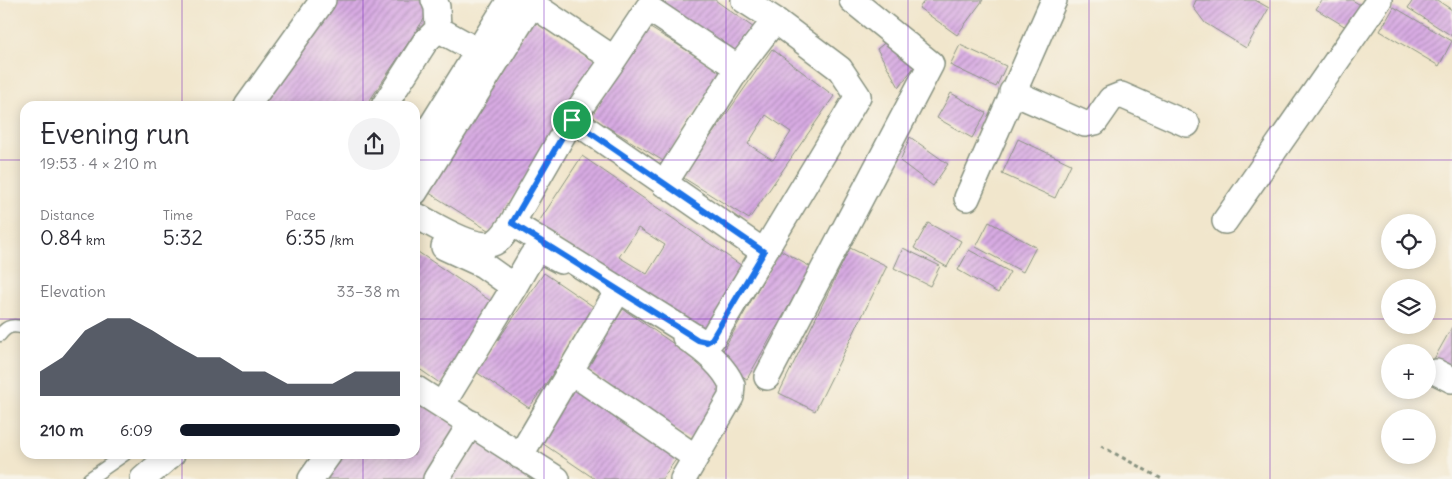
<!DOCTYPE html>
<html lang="en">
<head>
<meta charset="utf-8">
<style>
  :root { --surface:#fff; --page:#f2f2f3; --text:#2b2b33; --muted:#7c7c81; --accent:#111827 }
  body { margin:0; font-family:Delius,sans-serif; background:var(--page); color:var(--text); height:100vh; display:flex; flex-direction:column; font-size:19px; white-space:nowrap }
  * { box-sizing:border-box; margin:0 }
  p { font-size:16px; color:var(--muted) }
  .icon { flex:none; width:28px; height:28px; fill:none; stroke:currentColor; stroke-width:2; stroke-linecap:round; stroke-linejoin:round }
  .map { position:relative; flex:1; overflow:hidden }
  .panel { position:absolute; left:20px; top:101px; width:400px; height:358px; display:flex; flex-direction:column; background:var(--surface); border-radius:15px; box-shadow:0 2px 12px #0003 }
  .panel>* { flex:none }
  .tools { position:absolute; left:1381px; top:214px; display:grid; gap:10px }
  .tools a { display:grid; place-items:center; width:55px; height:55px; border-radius:50%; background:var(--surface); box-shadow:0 2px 12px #0003; font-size:25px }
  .pin { position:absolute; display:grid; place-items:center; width:42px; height:42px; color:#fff; margin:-21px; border:2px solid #fff; border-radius:50%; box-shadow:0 1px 5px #0007 }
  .round { display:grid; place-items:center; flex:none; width:52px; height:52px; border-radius:26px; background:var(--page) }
  .overview { display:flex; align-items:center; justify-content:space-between; height:85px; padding:0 20px }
  h1 { font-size:28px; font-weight:600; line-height:38px }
  .stats { display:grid; grid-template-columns:repeat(3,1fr); gap:8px; height:85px; padding:5px 20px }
  .stats div { display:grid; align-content:center }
  .stats b { font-size:21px; font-weight:600 }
  .stats small { font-size:14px; font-weight:400 }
  .stats p { font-size:14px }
  .chart { height:140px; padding:10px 20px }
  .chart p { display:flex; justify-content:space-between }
  .chart svg { width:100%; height:90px; margin-top:5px; fill:var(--accent); opacity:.7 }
  ul { padding:0 20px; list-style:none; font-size:16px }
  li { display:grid; grid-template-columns:80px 60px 1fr; align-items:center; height:38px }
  li i { height:12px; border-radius:6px; background:var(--accent) }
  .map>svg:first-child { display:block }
</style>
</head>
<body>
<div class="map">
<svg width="1452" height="479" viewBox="0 0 1452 479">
  <defs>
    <pattern id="building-hatch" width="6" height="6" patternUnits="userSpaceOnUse" patternTransform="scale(1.25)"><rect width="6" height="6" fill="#d8abe3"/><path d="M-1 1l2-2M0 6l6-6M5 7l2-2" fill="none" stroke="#af8cb9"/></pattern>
  </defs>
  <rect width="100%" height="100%" fill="#f7f3e8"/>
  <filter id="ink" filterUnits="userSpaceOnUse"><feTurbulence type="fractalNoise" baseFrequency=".02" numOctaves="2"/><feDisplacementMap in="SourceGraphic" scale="10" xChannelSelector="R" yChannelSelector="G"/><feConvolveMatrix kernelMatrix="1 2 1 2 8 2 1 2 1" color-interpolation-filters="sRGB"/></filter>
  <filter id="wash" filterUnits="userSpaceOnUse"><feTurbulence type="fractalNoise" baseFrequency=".0096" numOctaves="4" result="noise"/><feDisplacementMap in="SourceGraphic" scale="20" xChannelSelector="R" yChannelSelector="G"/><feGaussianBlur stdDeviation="1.12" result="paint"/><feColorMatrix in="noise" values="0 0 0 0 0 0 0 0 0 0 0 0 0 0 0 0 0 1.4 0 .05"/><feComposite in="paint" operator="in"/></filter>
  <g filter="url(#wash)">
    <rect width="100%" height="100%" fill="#f1e6cc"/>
    <g id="blocks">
      <path fill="url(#building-hatch)" fill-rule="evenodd" d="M 327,0 L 421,0 L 432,7 L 366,106 L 257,106 Z
        M 653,0 L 715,0 L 754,28 L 739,57 Z
        M 925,0 L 983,0 L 957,35 L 919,8 Z
        M 1196,0 L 1255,0 L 1269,8 L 1246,48 L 1205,23 L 1193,7 Z
        M 1322,0 L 1352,0 L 1364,7 L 1351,30 L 1316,9 Z
        M 1413,0 L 1437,0 L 1452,10 L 1452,36 L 1408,8 Z
        M 1394,7 L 1452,41 L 1439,66 L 1380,31 Z
        M 532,19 L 600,63 L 491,232 L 423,189 Z
        M 647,26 L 721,71 L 665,162 L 591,117 Z
        M 887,41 L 920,59 L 899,87 L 877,49 Z
        M 960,45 L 1006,66 L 996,87 L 950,65 Z
        M 772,49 L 834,96 L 749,219 L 682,177 ZM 766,115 L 791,132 L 773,160 L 748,144 Z
        M 951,93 L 986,113 L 972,138 L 937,118 Z
        M 910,137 L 948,164 L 933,186 L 900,161 Z
        M 1018,139 L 1071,164 L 1055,198 L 1002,174 Z
        M 582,156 L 745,268 L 705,337 L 536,226 ZM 638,228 L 665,245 L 647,274 L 619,257 Z
        M 989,222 L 1036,247 L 1023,272 L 976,247 Z
        M 928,223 L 961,241 L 947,267 L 914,248 Z
        M 850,248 L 887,266 L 815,411 L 779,393 Z
        M 903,248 L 940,266 L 930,286 L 894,268 Z
        M 415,250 L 495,304 L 441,384 L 415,366 Z
        M 780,250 L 811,267 L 747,379 L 717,361 Z
        M 969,250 L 1010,272 L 998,293 L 958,270 Z
        M 544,273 L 597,309 L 529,408 L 476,372 Z
        M 623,309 L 729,382 L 690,440 L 583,367 Z
        M 1452,327 L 1452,369 L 1434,359 Z
        M 574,382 L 680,454 L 662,479 L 595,479 L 536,439 Z
        M 415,399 L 461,429 L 428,479 L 327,479 L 343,454 L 415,454 Z
        M 474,434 L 540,479 L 444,479 Z"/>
    </g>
  </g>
  <g filter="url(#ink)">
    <use href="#blocks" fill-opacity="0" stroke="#889280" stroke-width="1"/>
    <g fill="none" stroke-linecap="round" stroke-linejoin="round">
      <defs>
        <path id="lane" d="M 0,335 C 7,325 14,325 25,328
          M 89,479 L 125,454"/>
        <path id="street" d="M 434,0 L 437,7 L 438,29
          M 526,0 L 614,59 L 648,8 L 738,68 L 664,184
          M 738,68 L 775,20 L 744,0
          M 1012,92 L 1085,124 L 1095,122 L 1111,99 L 1121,95 L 1187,124
          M 247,106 L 323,0
          M 384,106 L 425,42 L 438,29 L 478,51
          M 415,152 L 510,0
          M 415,192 L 532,4
          M 967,198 L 1054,0
          M 415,215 C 434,224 478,255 497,241 C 503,237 508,229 512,223 L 698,339 L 707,342 L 712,339 L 764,252 L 572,119
          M 1225,221 L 1379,0
          M 512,223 L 572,119 L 614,59
          M 444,247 L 483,265 L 514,287 L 532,256 L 542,251 L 561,261
          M 764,252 L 858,96 L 840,69 L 775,20
          M 570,371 L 695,457
          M 1436,372 L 1452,380
          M 767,377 L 931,64 L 852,0
          M 415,388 L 557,479
          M 442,405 L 514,287
          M 520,456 L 616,294
          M 143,479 L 172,454
          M 311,479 L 329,454
          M 436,479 L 471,423
          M 683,479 L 731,397 L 732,385 C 724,366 703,349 685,337"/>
      </defs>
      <use href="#lane" stroke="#889280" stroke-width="15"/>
      <use href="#street" stroke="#889280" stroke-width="28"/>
      <path stroke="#889280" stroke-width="3" stroke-dasharray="4 4" stroke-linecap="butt" d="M 1101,446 L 1162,479"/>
      <use href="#lane" stroke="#fff" stroke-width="12"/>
      <use href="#street" stroke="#fff" stroke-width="25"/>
    </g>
  </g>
  <g fill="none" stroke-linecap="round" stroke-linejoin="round" filter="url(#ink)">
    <defs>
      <path id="route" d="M 572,120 L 764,252 L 712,339 L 707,342 L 698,340 L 512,223 Z"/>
    </defs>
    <use href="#route" stroke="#fff" stroke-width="10"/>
    <use href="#route" stroke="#1a73e8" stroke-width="6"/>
  </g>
  <path fill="none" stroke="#7b2cbf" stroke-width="1" stroke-opacity="0.55" d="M 182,0 L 182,106M 363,0 L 363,106M 544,0 L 544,479M 726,0 L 726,479M 908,0 L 908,479M 1089,0 L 1089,479M 1270,0 L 1270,479M 0,160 L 25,160M 415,160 L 1452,160M 0,319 L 25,319M 415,319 L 1390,319M 1428,319 L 1452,319M 182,454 L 182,479M 363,454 L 363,479"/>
</svg>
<div class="tools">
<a><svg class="icon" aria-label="locate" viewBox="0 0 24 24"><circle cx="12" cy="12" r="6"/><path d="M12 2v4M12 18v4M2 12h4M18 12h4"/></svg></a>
<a><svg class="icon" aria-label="layers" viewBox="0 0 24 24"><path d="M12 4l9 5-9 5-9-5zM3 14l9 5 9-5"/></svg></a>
<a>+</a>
<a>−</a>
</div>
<div class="pin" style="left:572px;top:120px;background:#1e9e55"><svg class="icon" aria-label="arrive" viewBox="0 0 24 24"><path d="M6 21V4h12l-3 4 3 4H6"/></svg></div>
<section class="panel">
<div class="overview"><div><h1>Evening run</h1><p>19:53 · 4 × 210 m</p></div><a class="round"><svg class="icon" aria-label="share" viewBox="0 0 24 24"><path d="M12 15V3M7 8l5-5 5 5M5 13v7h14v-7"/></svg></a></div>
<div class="stats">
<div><p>Distance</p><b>0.84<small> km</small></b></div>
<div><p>Time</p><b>5:32</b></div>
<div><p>Pace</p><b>6:35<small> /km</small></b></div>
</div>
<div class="chart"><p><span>Elevation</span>33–38 m</p>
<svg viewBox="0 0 160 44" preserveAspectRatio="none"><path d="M0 44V32L10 25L20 12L30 6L40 6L50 12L60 19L70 25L80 25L90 32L100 32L110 38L120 38L130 38L140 32L150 32L160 32V44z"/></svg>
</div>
<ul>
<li><b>210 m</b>6:09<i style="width:100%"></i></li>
</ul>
</section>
</div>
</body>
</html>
